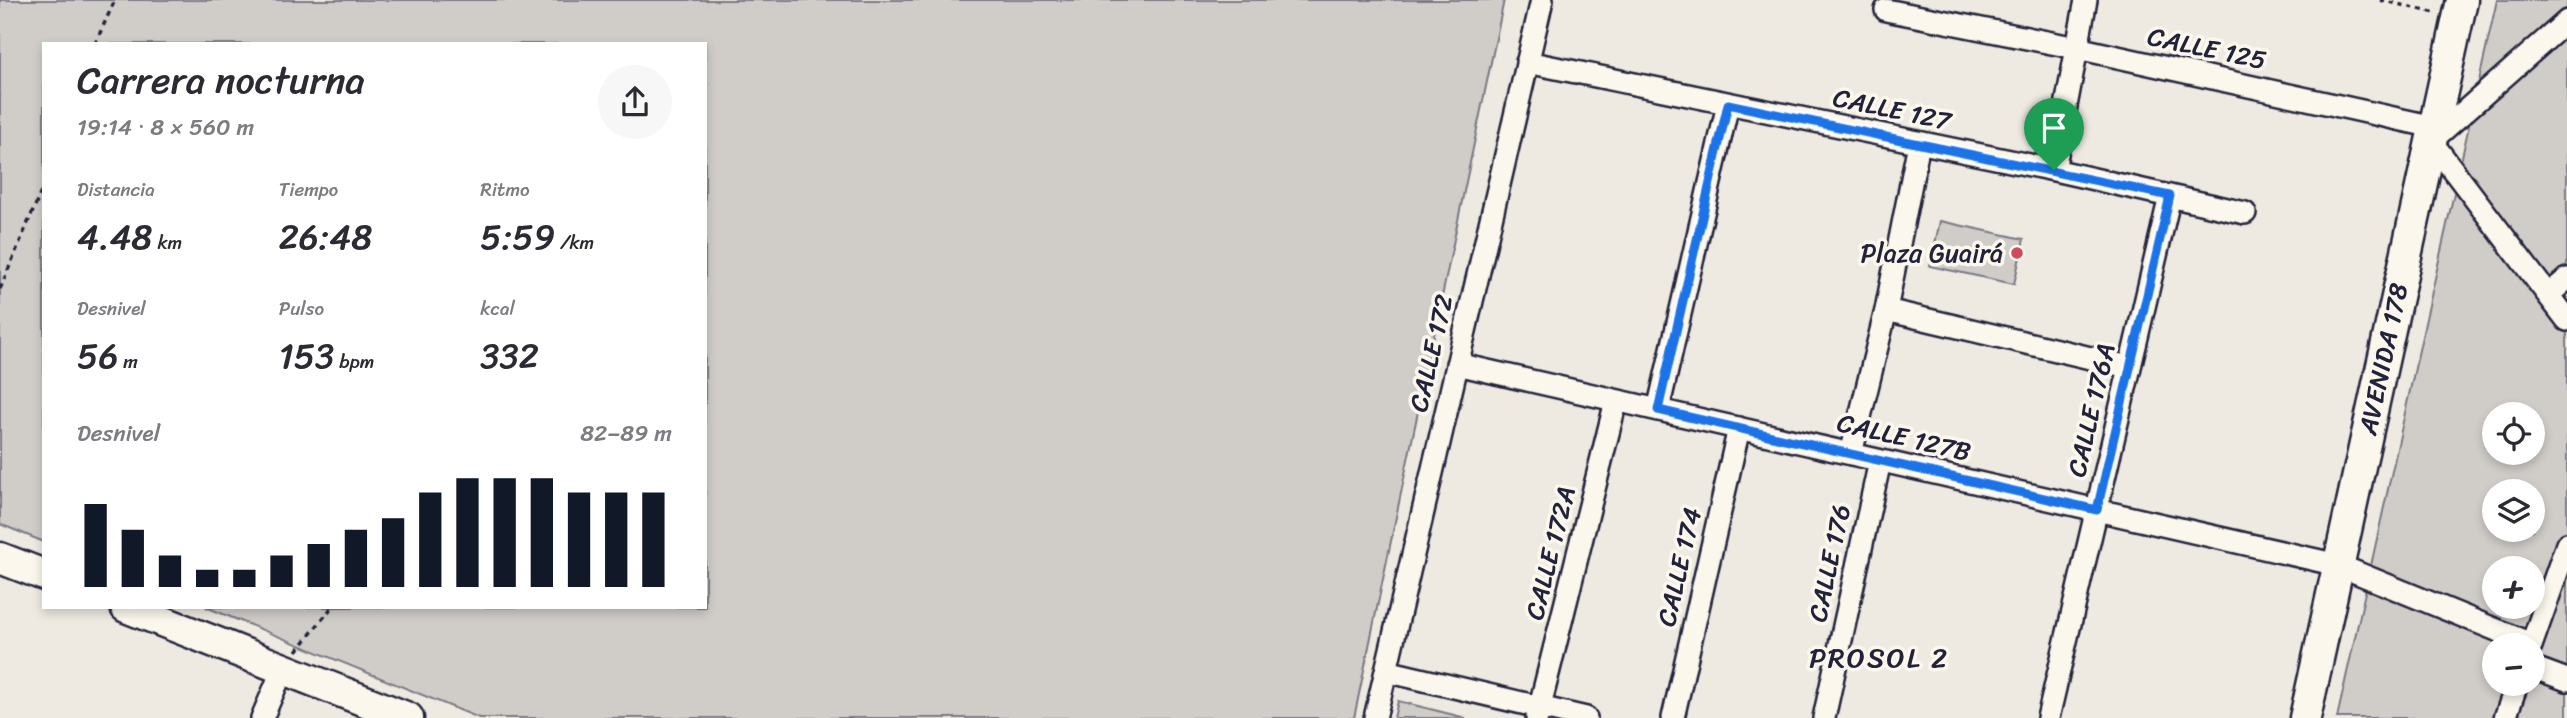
<!DOCTYPE html>
<html lang="es">
<head>
<meta charset="utf-8">
<style>
  :root { --surface:#fff; --page:#f7f7f7; --text:#2b2b33; --muted:#7c7c81; --accent:#111827 }
  body { margin:0; font-family:Sriracha,sans-serif; background:var(--page); color:var(--text); height:100vh; display:flex; flex-direction:column; font-size:26px; white-space:nowrap }
  * { box-sizing:border-box; margin:0 }
  p { font-size:23px; color:var(--muted) }
  .icon { flex:none; width:38px; height:38px; fill:none; stroke:currentColor; stroke-width:2; stroke-linecap:round; stroke-linejoin:round }
  .map { position:relative; flex:1; overflow:hidden }
  .details { position:absolute; left:42px; top:42px; width:665px; height:567px; display:flex; flex-direction:column; background:var(--surface); border-radius:0px; box-shadow:0 4px 10px #0003 }
  .details>* { flex:none }
  .fabs { position:absolute; left:2482px; top:402px; display:grid; gap:14px }
  .fabs a { display:grid; place-items:center; width:63px; height:63px; border-radius:50%; background:var(--surface); box-shadow:0 4px 10px #0003; font-size:35px }
  .pin { position:absolute; display:grid; place-items:center; width:60px; height:60px; color:#fff; margin:-72px -30px; border-radius:50% 50% 50% 0; rotate:-45deg; box-shadow:0 0 7px #0007 }
  .pin .icon { rotate:45deg }
  .round { display:grid; place-items:center; flex:none; width:74px; height:74px; border-radius:37px; background:var(--page) }
  .summary { display:flex; align-items:center; justify-content:space-between; height:119px; padding:0 35px }
  h1 { font-size:38px; font-weight:600; line-height:52px }
  .metrics { display:grid; grid-template-columns:repeat(3,1fr); gap:10px; height:119px; padding:7px 35px }
  .metrics div { display:grid; align-content:center }
  .metrics b { font-size:35px; font-weight:600 }
  .metrics small { font-size:19px; font-weight:400 }
  .metrics p { font-size:19px }
  .chart { height:196px; padding:14px 35px }
  .chart p { display:flex; justify-content:space-between }
  .chart svg { width:100%; height:126px; margin-top:7px; stroke:var(--accent); stroke-width:6 }
  .map>svg:first-child { display:block }
</style>
</head>
<body>
<div class="map">
<svg width="2567" height="718" viewBox="0 0 2567 718">
  <rect width="100%" height="100%" fill="#eeeae2"/>
  <filter id="ink" filterUnits="userSpaceOnUse"><feTurbulence type="fractalNoise" baseFrequency=".0143" numOctaves="2"/><feDisplacementMap in="SourceGraphic" scale="14" xChannelSelector="R" yChannelSelector="G"/><feConvolveMatrix kernelMatrix="1 2 1 2 8 2 1 2 1" color-interpolation-filters="sRGB"/></filter>
  <g filter="url(#ink)">
    <path fill="#d0cdc9" stroke="#797882" stroke-width="2" fill-rule="evenodd" d="M 0,0 L 1504,0 L 1354,718 L 479,718 L 206,607 L 705,607 L 705,44 L 44,44 L 44,542 L 0,524 Z
      M 2497,0 L 2567,0 L 2567,718 L 2337,718 ZM 2494,415 L 2532,415 L 2532,453 L 2494,453 ZM 2494,492 L 2532,492 L 2532,530 L 2494,530 ZM 2494,569 L 2532,569 L 2532,607 L 2494,607 ZM 2494,646 L 2532,646 L 2532,684 L 2494,684 Z
      M 1940,221 L 2024,239 L 2014,284 L 1930,266 Z
      M 1398,701 L 1466,718 L 1394,718 Z"/>
    <g fill="none" stroke-linecap="round" stroke-linejoin="round">
      <defs>
        <path id="minor" d="M 1886,10 L 2077,48 L 2434,127
          M 2567,21 L 2431,141 L 2567,320
          M 1527,62 L 2054,170 L 2245,213
          M 2054,170 L 2086,0
          M 2548,295 L 2567,279
          M 1886,310 L 2129,367
          M 1457,364 L 2338,565 L 2531,644
          M 1658,410 L 1728,104
          M 1851,454 L 1886,310 L 1919,143
          M 2531,646 L 2567,544
          M 2532,667 L 2567,680
          M 1386,671 L 1586,718
          M 262,718 L 283,669
          M 1375,718 L 1542,0
          M 1537,718 L 1616,401
          M 1673,718 L 1739,428
          M 1824,718 L 1880,461
          M 2048,718 L 2170,196
          M 2505,718 L 2517,684"/>
        <path id="secondary" d="M 0,558 L 44,575
          M 126,607 L 408,718
          M 2305,718 L 2462,0"/>
      </defs>
      <use href="#minor" stroke="#22223b" stroke-width="26"/>
      <use href="#secondary" stroke="#22223b" stroke-width="35"/>
      <path stroke="#22223b" stroke-width="3.5" stroke-dasharray="5 5" stroke-linecap="butt" d="M 2380,0 L 2436,13
        M 95,44 L 115,0
        M 705,85 L 707,83
        M 0,289 L 44,185
        M 297,651 L 332,607"/>
      <use href="#minor" stroke="#fbf7ec" stroke-width="21"/>
      <use href="#secondary" stroke="#fbf7ec" stroke-width="30"/>
    </g>
  </g>
  <g fill="none" stroke-linecap="round" stroke-linejoin="round" filter="url(#ink)">
    <defs>
      <path id="route" d="M 1728,104 L 2170,196 L 2097,510 L 1658,410 Z"/>
    </defs>
    <use href="#route" stroke="#fff" stroke-width="14"/>
    <use href="#route" stroke="#1a73e8" stroke-width="9"/>
  </g>
  <circle fill="#d1495b" stroke="#fbf7ec" stroke-width="2.5" cx="2017" cy="253" r="7"/>
  <g text-anchor="middle" dominant-baseline="central" stroke-width="7" stroke-linejoin="round" paint-order="stroke">
    <g font-size="26" fill="#22223b" stroke="#fbf7ec">
      <text transform="translate(2207 48) rotate(12)">CALLE 125</text>
      <text transform="translate(1892 109) rotate(12)">CALLE 127</text>
      <text transform="translate(1431 353) rotate(-77)">CALLE 172</text>
      <text transform="translate(2383 359) rotate(-78)">AVENIDA 178</text>
      <text transform="translate(2091 410) rotate(-77)">CALLE 176A</text>
      <text transform="translate(1904 437) rotate(13)">CALLE 127B</text>
      <text transform="translate(1550 553) rotate(-76)">CALLE 172A</text>
      <text transform="translate(1829 563) rotate(-78)">CALLE 176</text>
      <text transform="translate(1679 567) rotate(-77)">CALLE 174</text>
    </g>
    <g font-size="26" fill="#22223b" stroke="#fbf7ec" text-anchor="end">
      <text x="2003" y="253">Plaza Guairá</text>
    </g>
    <g font-size="28" letter-spacing="2" fill="#22223b" stroke="#fbf7ec">
      <text x="1879" y="657">PROSOL 2</text>
    </g>
  </g>
</svg>
<div class="fabs">
<a><svg class="icon" aria-label="locate" viewBox="0 0 24 24"><circle cx="12" cy="12" r="6"/><path d="M12 2v4M12 18v4M2 12h4M18 12h4"/></svg></a>
<a><svg class="icon" aria-label="layers" viewBox="0 0 24 24"><path d="M12 4l9 5-9 5-9-5zM3 14l9 5 9-5"/></svg></a>
<a>+</a>
<a>−</a>
</div>
<div class="pin" style="left:2054px;top:170px;background:#1e9e55"><svg class="icon" aria-label="arrive" viewBox="0 0 24 24"><path d="M6 21V4h12l-3 4 3 4H6"/></svg></div>
<section class="details">
<div class="summary"><div><h1>Carrera nocturna</h1><p>19:14 · 8 × 560 m</p></div><a class="round"><svg class="icon" aria-label="share" viewBox="0 0 24 24"><path d="M12 15V3M7 8l5-5 5 5M5 13v7h14v-7"/></svg></a></div>
<div class="metrics">
<div><p>Distancia</p><b>4.48<small> km</small></b></div>
<div><p>Tiempo</p><b>26:48</b></div>
<div><p>Ritmo</p><b>5:59<small> /km</small></b></div>
</div>
<div class="metrics">
<div><p>Desnivel</p><b>56<small> m</small></b></div>
<div><p>Pulso</p><b>153<small> bpm</small></b></div>
<div><p>kcal</p><b>332</b></div>
</div>
<div class="chart"><p><span>Desnivel</span>82–89 m</p>
<svg viewBox="0 0 160 44" preserveAspectRatio="none"><path d="M5 44V15M15 44V24M25 44V33M35 44V38M45 44V38M55 44V33M65 44V29M75 44V24M85 44V20M95 44V11M105 44V6M115 44V6M125 44V6M135 44V11M145 44V11M155 44V11"/></svg>
</div>
</section>
</div>
</body>
</html>
